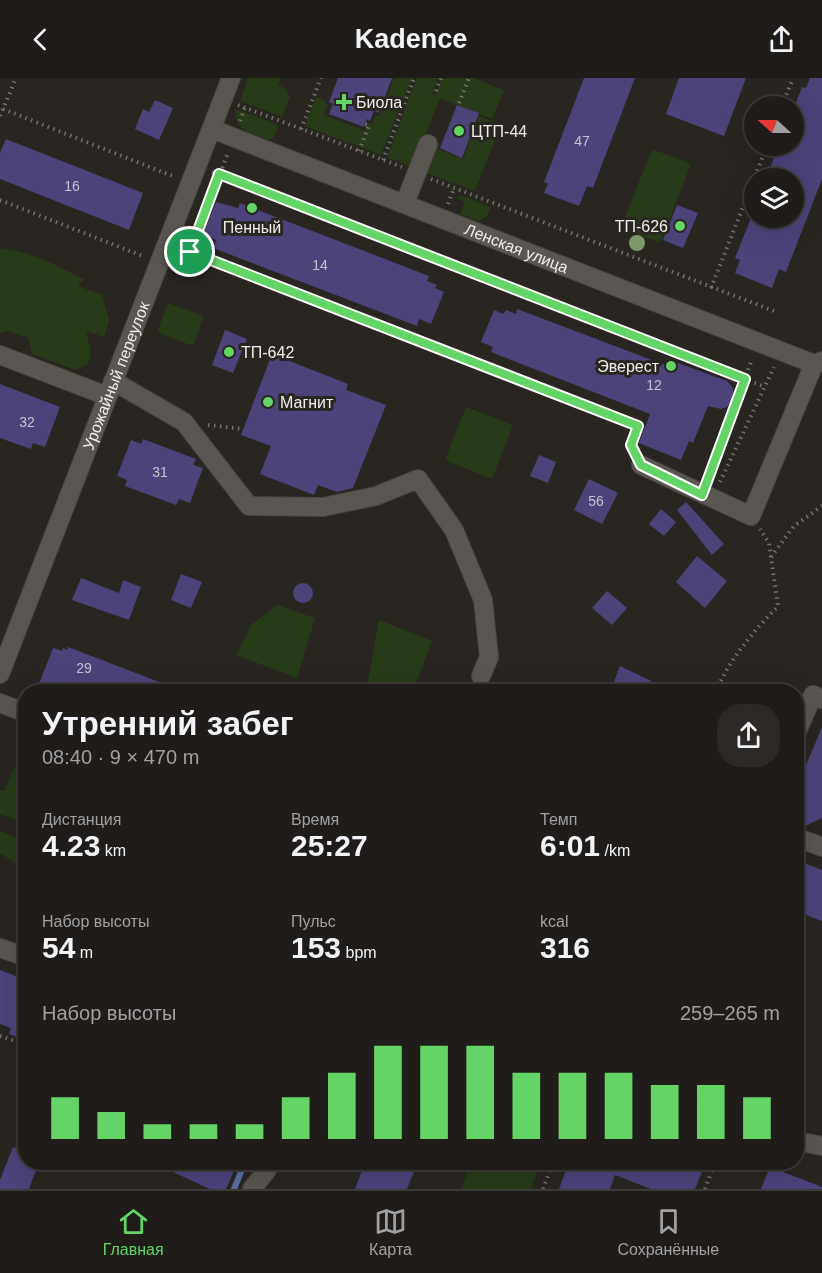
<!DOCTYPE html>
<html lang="ru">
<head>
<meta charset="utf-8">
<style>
  :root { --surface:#1f1c1a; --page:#2c2927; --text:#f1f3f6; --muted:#a1a1a2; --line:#3c3a39; --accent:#65d467 }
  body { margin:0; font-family:Helvetica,sans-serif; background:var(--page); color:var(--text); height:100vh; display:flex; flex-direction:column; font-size:22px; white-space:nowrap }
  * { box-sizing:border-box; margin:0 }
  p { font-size:20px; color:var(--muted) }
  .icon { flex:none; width:33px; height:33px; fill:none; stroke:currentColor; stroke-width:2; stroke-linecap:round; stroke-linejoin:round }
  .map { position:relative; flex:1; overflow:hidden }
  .drawer { position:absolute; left:18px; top:606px; width:786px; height:486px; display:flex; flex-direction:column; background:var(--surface); border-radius:24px; box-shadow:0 6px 24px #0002,0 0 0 2px var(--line) }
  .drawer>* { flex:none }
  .needle { width:39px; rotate:291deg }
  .tools { position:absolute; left:744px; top:18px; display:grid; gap:12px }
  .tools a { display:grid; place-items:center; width:60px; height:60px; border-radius:50%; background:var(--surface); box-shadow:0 6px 24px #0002,0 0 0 2px var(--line); font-size:30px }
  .pin { position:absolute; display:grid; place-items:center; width:51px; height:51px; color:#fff; margin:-26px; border:3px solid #fff; border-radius:50%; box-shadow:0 2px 6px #0007 }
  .round { display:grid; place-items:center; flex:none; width:63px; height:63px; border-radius:24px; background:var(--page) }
  .overview { display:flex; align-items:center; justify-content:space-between; height:102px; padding:0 24px }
  h1 { font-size:33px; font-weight:700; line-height:45px }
  .figures { display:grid; grid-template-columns:repeat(3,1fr); gap:9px; height:102px; padding:6px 24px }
  .figures div { display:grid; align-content:center }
  .figures b { font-size:30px; font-weight:700 }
  .figures small { font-size:16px; font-weight:400 }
  .figures p { font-size:16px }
  .chart { height:168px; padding:12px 24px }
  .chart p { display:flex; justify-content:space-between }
  .chart svg { width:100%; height:108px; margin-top:6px; stroke:var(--accent); stroke-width:6 }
  header { display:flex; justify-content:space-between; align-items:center; height:78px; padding:0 24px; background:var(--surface); font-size:27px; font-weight:700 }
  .tabs { display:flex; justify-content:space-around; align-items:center; height:84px; border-top:2px solid var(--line); background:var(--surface); font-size:16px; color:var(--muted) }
  .tabs a { display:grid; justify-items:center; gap:3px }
  .tabs .selected { color:var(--accent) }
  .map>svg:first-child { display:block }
</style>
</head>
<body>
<header><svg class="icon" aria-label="back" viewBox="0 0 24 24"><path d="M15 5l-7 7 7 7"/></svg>Kadence<svg class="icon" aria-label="share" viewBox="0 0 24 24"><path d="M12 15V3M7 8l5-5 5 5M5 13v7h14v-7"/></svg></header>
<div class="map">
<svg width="822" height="1111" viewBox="0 0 822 1111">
  <rect width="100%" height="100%" fill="#292622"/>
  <path fill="#273b18" d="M 248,0 L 280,0 L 278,7 L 286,11 L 290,19 L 282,39 L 240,23 Z
    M 394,0 L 412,0 L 381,77 L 305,48 L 316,19 L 326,23 L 325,25 L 328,27 L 324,37 L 365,53 L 368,45 L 372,46 L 376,37 L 380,38 Z
    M 417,0 L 438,0 L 432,16 L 435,18 L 442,0 L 474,0 L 504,12 L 492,41 L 440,20 L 413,89 L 387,79 Z
    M 236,31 L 278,47 L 274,59 L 269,62 C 253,56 232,52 236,31 Z
    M 479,38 L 501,47 L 475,113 L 424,94 L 434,70 L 463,81 Z
    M 652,71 L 691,86 L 660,165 L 621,149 Z
    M 459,117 L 491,129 L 487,138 L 478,143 L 460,136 L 465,124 L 458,121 Z
    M 0,170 C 29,173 58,188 84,201 L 78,208 L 102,217 L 109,242 L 104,259 L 86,253 L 91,274 L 88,286 L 76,292 L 32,276 L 28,260 L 7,253 L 0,255 Z
    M 168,225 L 204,238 L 193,268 L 157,254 Z
    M 466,329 L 513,347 L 492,401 L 445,382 Z
    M 277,527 L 315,540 L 297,600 L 236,577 L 252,546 Z
    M 379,542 L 432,563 L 413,613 L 366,613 Z
    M 25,683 L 25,745 L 0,736 L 0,713 L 5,712 L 12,693 Z
    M 0,753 L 25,763 L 25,792 L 0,775 Z
    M 471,1085 L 471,1084 L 541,1085 L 531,1111 L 461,1111 Z"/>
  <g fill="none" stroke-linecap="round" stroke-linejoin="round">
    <path stroke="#566fa4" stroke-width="6" d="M 234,1111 L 245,1084"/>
  </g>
  <path fill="#4b4379" d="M 338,0 L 392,0 L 379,35 L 374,33 L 370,43 L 367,41 L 364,49 L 329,36 L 333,26 L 329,24 Z
    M 584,0 L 635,0 L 593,110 L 587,108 L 579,128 L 544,115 L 548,106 L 544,104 Z
    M 679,0 L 746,0 L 724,58 L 666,36 Z
    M 810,0 L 822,0 L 822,101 L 786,194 L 779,191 L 772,210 L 735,195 L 740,182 L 735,180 L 751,140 L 794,140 L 794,100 L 766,100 L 779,68 L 794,68 L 794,30 L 802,9 L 806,10 Z
    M 155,22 L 173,30 L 159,62 L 135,51 L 143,31 L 149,34 Z
    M 457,27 L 479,35 L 462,80 L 440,70 Z
    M 6,61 L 143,115 L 129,152 L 0,101 L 0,75 Z
    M 216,124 L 238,130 L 240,125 L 429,198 L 427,203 L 437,207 L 435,210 L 444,214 L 431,246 L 419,241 L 417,248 L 213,170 L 216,162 L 203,157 Z
    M 677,127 L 698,135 L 683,170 L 663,162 Z
    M 517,231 L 665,287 L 667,281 L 727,303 L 733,310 L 734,320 L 727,329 L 721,331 L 708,328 L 693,365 L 689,363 L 681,382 L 639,365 L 650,336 L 491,274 L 493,269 L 481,264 L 494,232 L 503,236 L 506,232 L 516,236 Z
    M 225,252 L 247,261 L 233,295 L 212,287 Z
    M 272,276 L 348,306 L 346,312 L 386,327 L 353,410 L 337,414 L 318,407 L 314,417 L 260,396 L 271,368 L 241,357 Z
    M 0,306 L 60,329 L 45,369 L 33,365 L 31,371 L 0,360 Z
    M 143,361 L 196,381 L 193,387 L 203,390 L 190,425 L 179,421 L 176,427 L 125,408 L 127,402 L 117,398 L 131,362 L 141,366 Z
    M 539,377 L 556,384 L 548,405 L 530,398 Z
    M 589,401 L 618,415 L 602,446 L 574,432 Z
    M 686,424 L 724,466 L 712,477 L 677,432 Z
    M 661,431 L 676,444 L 664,458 L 649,446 Z
    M 697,478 L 727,503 L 705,530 L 676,504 Z
    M 181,496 L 202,504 L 191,530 L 171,522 Z
    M 81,500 L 119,515 L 123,502 L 141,509 L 129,542 L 72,522 Z
    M293 515a10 10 0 1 1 20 0a10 10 0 1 1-20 0Z
    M 607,513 L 627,530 L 612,547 L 592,530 Z
    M 68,569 L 180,612 L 180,614 L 59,614 L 39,606 L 53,570 L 62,573 L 63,570 L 67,572 Z
    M 620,588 L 674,614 L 610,614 Z
    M 822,649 L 822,740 L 805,748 L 796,744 L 796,711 Z
    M 796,782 L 822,792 L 822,843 L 796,833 Z
    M 0,892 L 26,902 L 26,962 L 9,956 L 11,950 L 0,946 Z
    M 13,1069 L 26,1074 L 26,1084 L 39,1084 L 29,1111 L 0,1111 L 0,1102 Z
    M 151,1084 L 238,1084 L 226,1111 L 210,1111 Z
    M 365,1084 L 418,1084 L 407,1111 L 355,1111 Z
    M 569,1084 L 706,1084 L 695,1111 L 651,1111 L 615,1097 L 610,1111 L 559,1111 Z
    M 770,1089 L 822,1109 L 822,1111 L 761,1111 Z"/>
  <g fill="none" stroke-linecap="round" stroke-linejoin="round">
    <defs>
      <g id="minor">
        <path id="s1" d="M 212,51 L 814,286 L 822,283"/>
        <path d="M 405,125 L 428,66"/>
        <path d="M 0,277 L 107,318"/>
        <path d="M 113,303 L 184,344 L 249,428 L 323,429 L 376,418 L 418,401 L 454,452 L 483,522 L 489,579 L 481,598"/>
        <path d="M 641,387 L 751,438 L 814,286"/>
        <path id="s2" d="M 0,596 L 231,0"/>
        <path d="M 0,625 L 26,635"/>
        <path d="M 796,656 L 813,617 L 822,621"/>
        <path d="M 796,759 L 822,769"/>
        <path d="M 0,870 L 26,879"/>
        <path d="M 796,1063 L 822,1068"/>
        <path d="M 252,1111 L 267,1092"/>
      </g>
    </defs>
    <use href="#minor" stroke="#474542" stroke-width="20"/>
    <path stroke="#74726e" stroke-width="4" stroke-dasharray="1.5 4.5" stroke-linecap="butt" d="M 436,13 L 441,0
      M 459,25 L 469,0
      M 238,27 L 402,89
      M 782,28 L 793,0
      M 3,31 L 175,99
      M 0,38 L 16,0
      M 240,43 L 245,29
      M 301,51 L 321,0
      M 359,73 L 369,47 L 365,46
      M 383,82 L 414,0
      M 212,94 L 765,309
      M 431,101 L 774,233
      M 0,122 L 145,179
      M 448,126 L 454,110
      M 183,170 L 638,348 L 631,367 L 633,372
      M 190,174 L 228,75
      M 711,210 L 767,68
      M 208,347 L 243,351
      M 709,399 L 751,284 L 748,282
      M 720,404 L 774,289
      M 771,479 L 794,448 L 822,428
      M 716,614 C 729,581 754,553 778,528 L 769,465 L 760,451
      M 0,958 L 26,967
      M 720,1084 L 727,1087
      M 543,1111 L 553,1084
      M 705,1111 L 715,1084"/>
    <use href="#minor" stroke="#5a5652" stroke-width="18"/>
  </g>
  <circle fill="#7f9869" cx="637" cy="165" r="8"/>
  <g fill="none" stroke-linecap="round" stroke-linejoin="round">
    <defs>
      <path id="route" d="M 219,96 L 745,301 L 702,417 L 641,387 L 631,367 L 638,348 L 190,174 Z"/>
    </defs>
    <use href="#route" stroke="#fff" stroke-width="12"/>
    <use href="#route" stroke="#65d467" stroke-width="8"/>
  </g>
  <g fill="#65d467" stroke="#292622" stroke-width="2">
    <path d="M341 15h6v6h6v6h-6v6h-6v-6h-6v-6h6z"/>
    <circle cx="459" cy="53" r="6"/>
    <circle cx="252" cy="130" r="6"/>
    <circle cx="680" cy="148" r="6"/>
    <circle cx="229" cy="274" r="6"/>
    <circle cx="671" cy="288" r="6"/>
    <circle cx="268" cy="324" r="6"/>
  </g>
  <g text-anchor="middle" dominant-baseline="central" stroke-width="6" stroke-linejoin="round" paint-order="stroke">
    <g font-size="14" fill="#c7c3ce">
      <text x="582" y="63">47</text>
      <text x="72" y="108">16</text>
      <text x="320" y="187">14</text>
      <text x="654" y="307">12</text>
      <text x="27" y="344">32</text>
      <text x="160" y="394">31</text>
      <text x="596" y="423">56</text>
      <text x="84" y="590">29</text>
    </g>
    <g font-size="16" fill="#f0eeeb" stroke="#292622" text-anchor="start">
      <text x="356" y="24">Биола</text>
      <text x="471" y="53">ЦТП-44</text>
      <text x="668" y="148" text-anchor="end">ТП-626</text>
      <text x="252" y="149" text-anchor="middle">Пенный</text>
      <text x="241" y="274">ТП-642</text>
      <text x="659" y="288" text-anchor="end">Эверест</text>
      <text x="280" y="324">Магнит</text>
    </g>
    <g font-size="16" fill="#f0eeeb" stroke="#292622">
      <text stroke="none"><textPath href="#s1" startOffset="327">Ленская улица</textPath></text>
      <text stroke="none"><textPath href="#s2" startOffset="320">Урожайный переулок</textPath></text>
    </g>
  </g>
</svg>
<div class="tools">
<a><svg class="needle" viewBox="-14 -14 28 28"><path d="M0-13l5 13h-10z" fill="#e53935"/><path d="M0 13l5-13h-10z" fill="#a1a1a2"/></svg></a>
<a><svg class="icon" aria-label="layers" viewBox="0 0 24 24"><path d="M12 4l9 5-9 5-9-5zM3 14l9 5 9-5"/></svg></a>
</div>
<div class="pin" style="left:190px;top:174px;background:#1e9e55"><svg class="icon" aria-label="arrive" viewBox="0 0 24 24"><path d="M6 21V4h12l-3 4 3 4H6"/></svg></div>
<section class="drawer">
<div class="overview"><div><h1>Утренний забег</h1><p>08:40 · 9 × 470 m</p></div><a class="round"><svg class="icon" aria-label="share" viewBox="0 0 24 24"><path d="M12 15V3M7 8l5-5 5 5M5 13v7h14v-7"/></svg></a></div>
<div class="figures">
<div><p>Дистанция</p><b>4.23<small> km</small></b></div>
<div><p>Время</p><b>25:27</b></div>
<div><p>Темп</p><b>6:01<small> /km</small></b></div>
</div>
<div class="figures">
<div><p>Набор высоты</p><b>54<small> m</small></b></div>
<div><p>Пульс</p><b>153<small> bpm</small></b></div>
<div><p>kcal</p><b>316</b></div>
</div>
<div class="chart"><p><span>Набор высоты</span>259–265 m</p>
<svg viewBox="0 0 160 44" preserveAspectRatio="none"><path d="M5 44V27M15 44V33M25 44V38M35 44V38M45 44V38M55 44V27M65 44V17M75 44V6M85 44V6M95 44V6M105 44V17M115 44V17M125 44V17M135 44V22M145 44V22M155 44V27"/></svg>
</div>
</section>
</div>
<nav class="tabs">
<a class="selected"><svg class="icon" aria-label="home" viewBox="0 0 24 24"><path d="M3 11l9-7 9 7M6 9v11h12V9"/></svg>Главная</a>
<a><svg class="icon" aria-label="map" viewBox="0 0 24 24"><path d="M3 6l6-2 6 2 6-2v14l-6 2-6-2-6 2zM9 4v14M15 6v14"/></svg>Карта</a>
<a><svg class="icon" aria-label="saved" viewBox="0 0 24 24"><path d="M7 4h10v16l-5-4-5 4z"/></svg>Сохранённые</a>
</nav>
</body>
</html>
